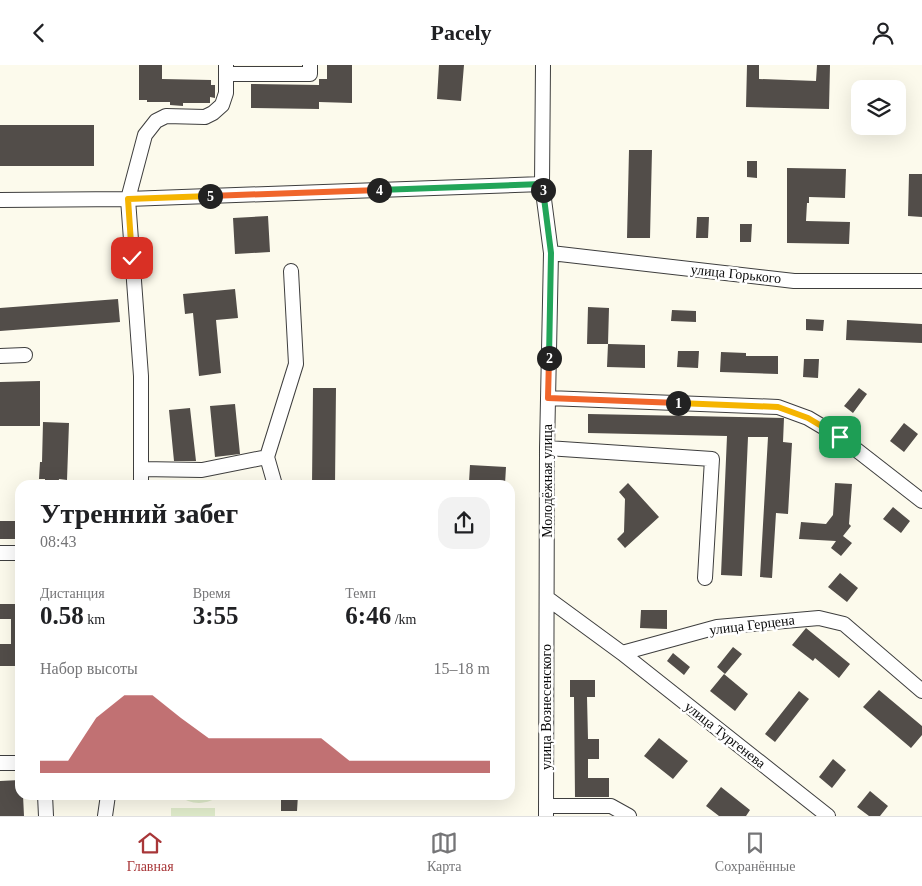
<!DOCTYPE html>
<html lang="ru">
<head>
<meta charset="utf-8">
<style>
  :root { --surface:#fff; --page:#f2f2f2; --text:#202124; --muted:#757577; --line:#e0e0e0; --accent:#a83638 }
  body { margin:0; font-family:"Times New Roman",serif; background:var(--page); color:var(--text); height:100vh; display:flex; flex-direction:column; font-size:19px; white-space:nowrap }
  * { box-sizing:border-box; margin:0 }
  p { font-size:16px; color:var(--muted) }
  .icon { flex:none; width:28px; height:28px; fill:none; stroke:currentColor; stroke-width:2; stroke-linecap:round; stroke-linejoin:round }
  .map { position:relative; flex:1; overflow:hidden }
  .side { position:absolute; left:15px; top:415px; width:500px; height:320px; display:flex; flex-direction:column; background:var(--surface); border-radius:15px; box-shadow:0 5px 20px #0002 }
  .side>* { flex:none }
  .tools { position:absolute; left:851px; top:15px; display:grid; gap:10px }
  .tools a { display:grid; place-items:center; width:55px; height:55px; border-radius:10px; background:var(--surface); box-shadow:0 5px 20px #0002; font-size:25px }
  .pin { position:absolute; display:grid; place-items:center; width:42px; height:42px; color:#fff; margin:-21px; border-radius:10px; box-shadow:0 2px 8px #0006 }
  .km { position:absolute; width:25px; height:25px; margin:-12px; border-radius:50%; background:#222; color:#fff; font-size:14px; line-height:25px; text-align:center }
  .round { display:grid; place-items:center; flex:none; width:52px; height:52px; border-radius:15px; background:var(--page) }
  .head { display:flex; align-items:center; justify-content:space-between; height:85px; padding:0 25px }
  h1 { font-size:28px; font-weight:800; line-height:38px }
  .figures { display:grid; grid-template-columns:repeat(3,1fr); gap:8px; height:85px; padding:5px 25px }
  .figures div { display:grid; align-content:center }
  .figures b { font-size:25px; font-weight:800 }
  .figures small { font-size:14px; font-weight:400 }
  .figures p { font-size:14px }
  .chart { height:140px; padding:10px 25px }
  .chart p { display:flex; justify-content:space-between }
  .chart svg { width:100%; height:90px; margin-top:5px; fill:var(--accent); opacity:.7 }
  header { display:flex; justify-content:space-between; align-items:center; height:65px; padding:0 25px; background:var(--surface); font-size:22px; font-weight:800 }
  .tab-bar { display:flex; justify-content:space-around; align-items:center; height:70px; border-top:1px solid var(--line); background:var(--surface); font-size:14px; color:var(--muted) }
  .tab-bar a { display:grid; justify-items:center; gap:2px }
  .tab-bar .on { color:var(--accent) }
  .map>svg:first-child { display:block }
</style>
</head>
<body>
<header><svg class="icon" aria-label="back" viewBox="0 0 24 24"><path d="M15 5l-7 7 7 7"/></svg>Pacely<svg class="icon" aria-label="person" viewBox="0 0 24 24"><circle cx="12" cy="8" r="4"/><path d="M4 21q1-7 8-7t8 7"/></svg></header>
<div class="map">
<svg width="922" height="751" viewBox="0 0 922 751">
  <rect width="100%" height="100%" fill="#fcfaec"/>
  <path fill="#dfebca" d="M 178,730 L 188,730 L 197,733 L 204,733 L 212,730 L 221,730 C 208,740 191,741 178,730 Z
    M 171,743 L 215,743 L 215,751 L 171,751 Z"/>
  <path fill="#524d49" d="M 139,0 L 162,0 L 162,14 L 211,15 L 211,20 L 215,20 L 215,33 L 210,32 L 210,38 L 183,38 L 183,41 L 170,40 L 170,37 L 147,37 L 147,35 L 139,35 Z
    M 327,0 L 352,0 L 352,38 L 319,37 L 319,44 L 251,43 L 251,19 L 319,20 L 319,14 L 327,14 Z
    M 439,0 L 464,0 L 461,36 L 437,34 Z
    M 747,0 L 759,0 L 759,14 L 816,16 L 817,0 L 830,0 L 829,44 L 746,42 Z
    M 0,60 L 94,60 L 94,101 L 0,101 Z
    M 629,85 L 652,85 L 650,173 L 627,173 Z
    M 747,96 L 757,96 L 757,113 L 747,112 Z
    M 787,103 L 846,104 L 845,133 L 809,132 L 809,138 L 807,138 L 806,156 L 850,157 L 849,179 L 787,178 Z
    M 909,109 L 922,109 L 922,152 L 908,151 Z
    M 268,151 L 270,187 L 235,189 L 233,153 Z
    M 697,152 L 709,152 L 708,173 L 696,173 Z
    M 740,159 L 752,159 L 751,177 L 740,177 Z
    M 235,224 L 238,253 L 216,255 L 221,308 L 199,311 L 193,248 L 185,249 L 183,229 Z
    M 118,234 L 120,257 L 0,266 L 0,243 Z
    M 588,242 L 609,243 L 608,279 L 587,279 Z
    M 672,245 L 696,246 L 696,257 L 671,256 Z
    M 806,254 L 824,255 L 823,266 L 806,265 Z
    M 847,255 L 922,259 L 922,278 L 846,275 Z
    M 608,279 L 645,280 L 645,303 L 607,302 Z
    M 678,286 L 699,286 L 698,303 L 677,302 Z
    M 721,287 L 746,288 L 746,291 L 778,291 L 778,309 L 720,307 Z
    M 804,294 L 819,294 L 818,313 L 803,312 Z
    M 40,316 L 40,361 L 0,361 L 0,317 Z
    M 313,323 L 336,323 L 335,420 L 312,420 Z
    M 859,323 L 867,329 L 853,348 L 844,341 Z
    M 235,339 L 240,389 L 215,392 L 210,341 Z
    M 190,343 L 196,396 L 174,396 L 169,345 Z
    M 588,349 L 784,353 L 783,377 L 792,378 L 788,449 L 776,448 L 772,513 L 760,512 L 768,372 L 748,372 L 742,511 L 721,510 L 727,371 L 588,368 Z
    M 43,357 L 69,358 L 67,415 L 59,414 L 58,420 L 45,420 L 45,414 L 39,414 L 40,397 L 42,397 Z
    M 904,358 L 918,369 L 904,387 L 890,376 Z
    M 470,400 L 506,402 L 505,419 L 469,417 Z
    M 628,418 L 659,452 L 625,483 L 617,474 L 624,467 L 625,434 L 619,427 Z
    M 835,418 L 852,419 L 849,459 L 851,461 L 843,471 L 852,478 L 841,491 L 831,483 L 836,476 L 799,474 L 801,457 L 826,459 L 833,450 Z
    M 893,442 L 910,456 L 901,468 L 883,454 Z
    M 0,456 L 20,456 L 20,474 L 0,474 Z
    M 840,508 L 858,523 L 847,537 L 828,522 Z
    M 0,539 L 20,539 L 20,590 L 19,590 L 19,601 L 0,601 L 0,579 L 11,579 L 11,554 L 0,554 Z
    M 641,545 L 667,545 L 667,564 L 640,563 Z
    M 806,563 L 850,599 L 839,613 L 815,593 L 813,596 L 792,580 Z
    M 733,582 L 742,589 L 725,609 L 717,602 Z
    M 673,588 L 690,602 L 684,610 L 667,596 Z
    M 724,609 L 748,629 L 735,646 L 710,626 Z
    M 570,615 L 595,615 L 595,632 L 587,632 L 588,674 L 599,674 L 599,694 L 588,694 L 588,713 L 609,713 L 609,732 L 575,732 L 574,632 L 570,632 Z
    M 879,625 L 922,661 L 922,670 L 911,683 L 863,642 Z
    M 799,626 L 809,634 L 775,677 L 765,669 Z
    M 659,673 L 688,696 L 673,714 L 644,691 Z
    M 833,694 L 846,705 L 832,723 L 819,712 Z
    M 20,715 L 20,730 L 23,730 L 24,751 L 0,751 L 0,716 Z
    M 721,722 L 750,745 L 746,751 L 719,751 L 706,741 Z
    M 870,726 L 888,741 L 880,751 L 869,751 L 857,742 Z
    M 281,730 L 298,730 L 297,746 L 281,746 Z"/>
  <g fill="none" stroke-linecap="round" stroke-linejoin="round">
    <defs>
      <path id="minor" d="M 543,0 L 542,119 L 551,188 L 547,383 L 546,751
        M 226,9 L 310,9 L 310,0
        M 0,135 L 128,134 L 542,119
        M 551,188 L 794,216 L 922,216
        M 0,291 L 25,290
        M 548,333 L 778,342 L 808,353 L 840,372 L 922,436
        M 547,383 L 712,394 L 705,513
        M 141,404 L 202,405 L 267,392
        M 141,420 L 141,311 L 128,134 L 145,70 L 156,56 L 166,51 L 205,52 L 213,48 L 222,40 L 226,28 L 226,0
        M 275,420 L 267,392 L 296,299 L 291,206
        M 0,488 L 20,488
        M 547,533 L 622,588 L 717,562 L 819,553 L 844,559 L 922,626
        M 622,588 L 828,751
        M 0,698 L 20,698
        M 45,730 L 46,751
        M 546,741 L 611,741 L 629,751
        M 105,751 L 108,730"/>
    </defs>
    <use href="#minor" stroke="#3e3e3e" stroke-width="16"/>
    <use href="#minor" stroke="#fff" stroke-width="14"/>
  </g>
  <g fill="none" stroke-linecap="round" stroke-linejoin="round">
    <defs>
      <path id="split-1" d="M 678,338 L 778,342 L 808,353 L 840,372"/>
      <path id="split-2" d="M 549,293 L 548,333 L 678,338"/>
      <path id="split-3" d="M 543,125 L 551,188 L 549,293"/>
      <path id="split-4" d="M 379,125 L 542,119 L 543,125"/>
      <path id="split-5" d="M 210,131 L 379,125"/>
      <path id="split-6" d="M 132,193 L 128,134 L 210,131"/>
    </defs>
    <use href="#split-1" stroke="#fff" stroke-width="10"/>
    <use href="#split-2" stroke="#fff" stroke-width="10"/>
    <use href="#split-3" stroke="#fff" stroke-width="10"/>
    <use href="#split-4" stroke="#fff" stroke-width="10"/>
    <use href="#split-5" stroke="#fff" stroke-width="10"/>
    <use href="#split-6" stroke="#fff" stroke-width="10"/>
    <use href="#split-1" stroke="#f5b400" stroke-width="6"/>
    <use href="#split-2" stroke="#f0652b" stroke-width="6"/>
    <use href="#split-3" stroke="#22a559" stroke-width="6"/>
    <use href="#split-4" stroke="#22a559" stroke-width="6"/>
    <use href="#split-5" stroke="#f0652b" stroke-width="6"/>
    <use href="#split-6" stroke="#f5b400" stroke-width="6"/>
  </g>
  <g text-anchor="middle" dominant-baseline="central" stroke-width="5" stroke-linejoin="round" paint-order="stroke">
    <g font-size="14" fill="#0b0b0b" stroke="#fff">
      <text transform="translate(736 209) rotate(6)">улица Горького</text>
      <text transform="translate(547 416) rotate(-90)">Молодёжная улица</text>
      <text transform="translate(752 560) rotate(-7)">улица Герцена</text>
      <text transform="translate(546 642) rotate(-90)">улица Вознесенского</text>
      <text transform="translate(725 670) rotate(38)">улица Тургенева</text>
    </g>
  </g>
</svg>
<div class="tools">
<a><svg class="icon" aria-label="layers" viewBox="0 0 24 24"><path d="M12 4l9 5-9 5-9-5zM3 14l9 5 9-5"/></svg></a>
</div>
<div class="pin" style="left:840px;top:372px;background:#1e9e55"><svg class="icon" aria-label="arrive" viewBox="0 0 24 24"><path d="M6 21V4h12l-3 4 3 4H6"/></svg></div>
<div class="pin" style="left:132px;top:193px;background:#d93025"><svg class="icon" aria-label="check" viewBox="0 0 24 24"><path d="M5 12l5 5 9-10"/></svg></div>
<b class="km" style="left:678px;top:338px">1</b>
<b class="km" style="left:549px;top:293px">2</b>
<b class="km" style="left:543px;top:125px">3</b>
<b class="km" style="left:379px;top:125px">4</b>
<b class="km" style="left:210px;top:131px">5</b>
<section class="side">
<div class="head"><div><h1>Утренний забег</h1><p>08:43</p></div><a class="round"><svg class="icon" aria-label="share" viewBox="0 0 24 24"><path d="M12 15V3M7 8l5-5 5 5M5 13v7h14v-7"/></svg></a></div>
<div class="figures">
<div><p>Дистанция</p><b>0.58<small> km</small></b></div>
<div><p>Время</p><b>3:55</b></div>
<div><p>Темп</p><b>6:46<small> /km</small></b></div>
</div>
<div class="chart"><p><span>Набор высоты</span>15–18 m</p>
<svg viewBox="0 0 160 44" preserveAspectRatio="none"><path d="M0 44V38L10 38L20 17L30 6L40 6L50 17L60 27L70 27L80 27L90 27L100 27L110 38L120 38L130 38L140 38L150 38L160 38V44z"/></svg>
</div>
</section>
</div>
<nav class="tab-bar">
<a class="on"><svg class="icon" aria-label="home" viewBox="0 0 24 24"><path d="M3 11l9-7 9 7M6 9v11h12V9"/></svg>Главная</a>
<a><svg class="icon" aria-label="map" viewBox="0 0 24 24"><path d="M3 6l6-2 6 2 6-2v14l-6 2-6-2-6 2zM9 4v14M15 6v14"/></svg>Карта</a>
<a><svg class="icon" aria-label="saved" viewBox="0 0 24 24"><path d="M7 4h10v16l-5-4-5 4z"/></svg>Сохранённые</a>
</nav>
</body>
</html>
